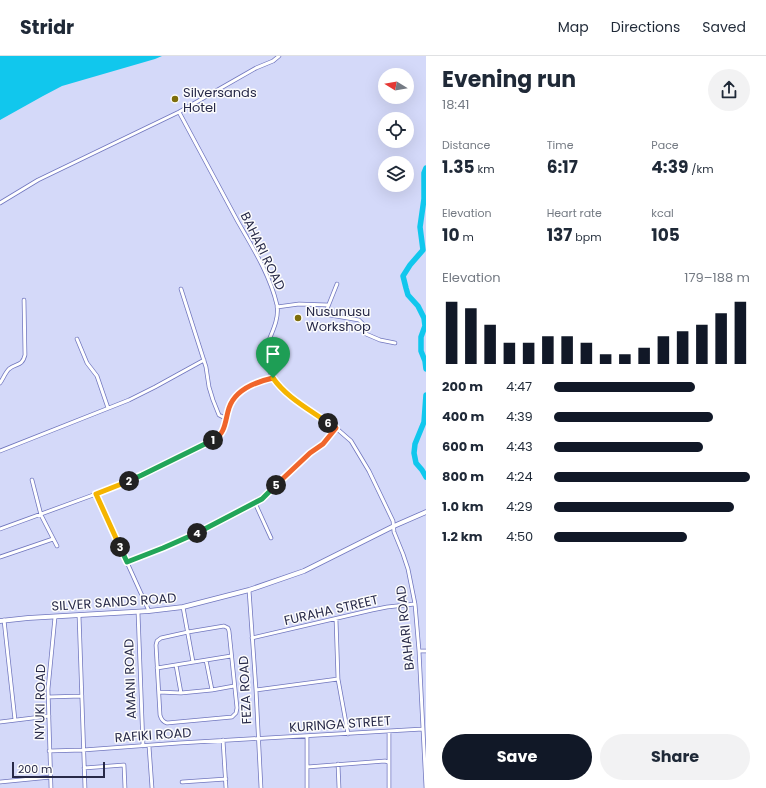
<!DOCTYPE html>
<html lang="en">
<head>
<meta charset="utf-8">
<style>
  :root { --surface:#fff; --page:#f2f2f3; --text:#1f2937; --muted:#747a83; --line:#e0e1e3; --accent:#111827 }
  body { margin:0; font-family:Poppins,sans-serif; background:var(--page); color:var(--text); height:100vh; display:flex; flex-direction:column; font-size:15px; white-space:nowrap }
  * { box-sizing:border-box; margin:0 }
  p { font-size:13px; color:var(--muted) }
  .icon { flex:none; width:22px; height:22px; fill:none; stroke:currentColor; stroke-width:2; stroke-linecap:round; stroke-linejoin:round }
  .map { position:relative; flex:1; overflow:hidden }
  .drawer { display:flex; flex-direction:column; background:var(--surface); width:340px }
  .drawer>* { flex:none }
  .needle { width:26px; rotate:281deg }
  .buttons { position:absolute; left:378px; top:12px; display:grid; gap:8px }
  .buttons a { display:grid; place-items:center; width:36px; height:36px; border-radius:50%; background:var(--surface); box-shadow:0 4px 16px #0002; font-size:20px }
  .scale { position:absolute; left:12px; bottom:10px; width:93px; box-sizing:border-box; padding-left:4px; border:2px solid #272948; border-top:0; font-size:11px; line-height:14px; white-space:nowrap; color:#272948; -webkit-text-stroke:3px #fcfcfc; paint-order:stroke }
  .pin { position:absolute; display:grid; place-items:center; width:34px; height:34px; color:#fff; margin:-41px -17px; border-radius:50% 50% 50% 0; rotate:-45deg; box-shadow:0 0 4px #0007 }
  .pin .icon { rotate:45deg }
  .km { position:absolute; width:20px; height:20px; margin:-10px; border-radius:50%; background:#222; color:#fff; font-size:11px; line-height:20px; text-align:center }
  .round { display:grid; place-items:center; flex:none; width:42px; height:42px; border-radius:21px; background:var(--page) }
  .headline { display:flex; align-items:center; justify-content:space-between; height:68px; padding:0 16px }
  h1 { font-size:22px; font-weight:700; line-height:30px }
  .metrics { display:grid; grid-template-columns:repeat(3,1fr); gap:6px; height:68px; padding:4px 16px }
  .metrics div { display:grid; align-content:center }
  .metrics b { font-size:17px; font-weight:700 }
  .metrics small { font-size:11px; font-weight:400 }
  .metrics p { font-size:11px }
  .chart { height:112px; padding:8px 16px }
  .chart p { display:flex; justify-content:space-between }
  .chart svg { width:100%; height:72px; margin-top:4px; stroke:var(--accent); stroke-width:6 }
  .cta { display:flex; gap:8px; margin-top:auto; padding:8px 16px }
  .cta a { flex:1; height:46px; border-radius:24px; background:var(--accent); color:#fff; font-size:16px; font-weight:700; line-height:46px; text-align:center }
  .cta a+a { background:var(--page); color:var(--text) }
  ul { padding:0 16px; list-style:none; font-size:13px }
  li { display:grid; grid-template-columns:64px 48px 1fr; align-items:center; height:30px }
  li i { height:10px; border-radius:5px; background:var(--accent) }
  header { display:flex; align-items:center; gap:24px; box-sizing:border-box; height:56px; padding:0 20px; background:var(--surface); border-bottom:1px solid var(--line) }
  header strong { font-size:19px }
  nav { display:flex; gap:22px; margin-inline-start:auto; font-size:14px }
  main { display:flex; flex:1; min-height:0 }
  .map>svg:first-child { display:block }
</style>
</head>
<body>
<header>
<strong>Stridr</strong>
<nav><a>Map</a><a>Directions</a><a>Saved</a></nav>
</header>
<main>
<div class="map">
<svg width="426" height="732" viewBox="0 0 426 732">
  <rect width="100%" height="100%" fill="#d4d9f9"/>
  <path fill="#11c7ed" d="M 0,0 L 162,0 L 155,3 L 62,30 L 43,40 L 0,64 Z"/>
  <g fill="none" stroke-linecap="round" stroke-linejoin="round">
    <path stroke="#11c7ed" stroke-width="5.5" d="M 426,112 L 424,117 L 424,143 L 420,171 L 423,194 L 410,209 L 403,220 L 406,232 L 408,239 L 418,250 L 424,262 L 425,270 L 421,281 L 421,295 L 425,305 L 426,313
      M 426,339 L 424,366 L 415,388 L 414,397 L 416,407 L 422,414 L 426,421"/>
    <defs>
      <path id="street" d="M 179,56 C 199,93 218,129 238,166 C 253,192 270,219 277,249 C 279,261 274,272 269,284 C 261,304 271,324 286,338 L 336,372 L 351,385 L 369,415 L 393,465 L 394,476 L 403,498 L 408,513 L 415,548 L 419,595 L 426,732
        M 0,147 L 38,124 L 179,56 L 256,12 L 273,5 L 279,0
        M 337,228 L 327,253 L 327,257 L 330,259 L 359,264 L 363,268 L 366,278 L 380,284 L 395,287
        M 181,233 L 206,311 L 209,331 L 213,344 L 219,359 L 227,363
        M 277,251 L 299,248 L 328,249
        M 77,283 L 87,307 L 97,320 L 108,352
        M 0,327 C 3,323 5,317 9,313 C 16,307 22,311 25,299 L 24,244
        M 0,395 L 129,344 L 155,331 L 204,304
        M 32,424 L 41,459 L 57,490
        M 96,438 L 149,555
        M 255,447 L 271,482
        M 0,473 L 96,438 L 142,419 L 216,383 C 226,373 225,366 228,354 C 234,335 255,326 273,323
        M 0,501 L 53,483
        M 127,506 L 163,492 L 189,481 L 262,443 L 310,397 L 323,388 L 336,372
        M 249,534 L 256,634 L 261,732
        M 183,551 L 193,606
        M 138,556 L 143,690
        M 79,559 L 85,732
        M 336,563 L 338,623 L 348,678
        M 4,564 L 15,664
        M 224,570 L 228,572 L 229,575 L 237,652 L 236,657 L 232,661 L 167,667 C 163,666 161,663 160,659 L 156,589 L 157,585 L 161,582 L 188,576 Z
        M 252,582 L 372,554 L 387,551 L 415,548
        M 419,595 L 426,595
        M 206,604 L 212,634
        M 176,609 L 181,637
        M 157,612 L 231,600
        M 256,634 L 338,623
        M 159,636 L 181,637 L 212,634 L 234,630
        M 48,641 L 82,640
        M 0,666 L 49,660
        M 307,680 L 307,732
        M 223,684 L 226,732
        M 149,690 L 152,732
        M 49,695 L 83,694 L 179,687 L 423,673
        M 338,708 L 339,732
        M 307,711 L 385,705 L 388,706
        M 84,712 L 124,709 L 125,732
        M 0,726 L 51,721
        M 182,726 L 226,723
        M 51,732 L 48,633 L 55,561
        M 389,732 L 389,675"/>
      <path id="secondary" d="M 0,565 L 28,562 L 149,555 L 183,551 L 249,534 L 304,515 L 394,470 L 426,456"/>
    </defs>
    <use href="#street" stroke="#7076be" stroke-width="4.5"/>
    <use href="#secondary" stroke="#7076be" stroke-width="5.5"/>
    <use href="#street" stroke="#fff" stroke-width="3"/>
    <use href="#secondary" stroke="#fff" stroke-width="4"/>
  </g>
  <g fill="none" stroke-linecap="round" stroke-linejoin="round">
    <defs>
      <path id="split-1" d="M 213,384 C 226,378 225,364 229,352 C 235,334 255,326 273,322"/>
      <path id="split-2" d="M 129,425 L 142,419 L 213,384"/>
      <path id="split-3" d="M 120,491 L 96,438 L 129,425"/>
      <path id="split-4" d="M 120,491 L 127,506 L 163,492 L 197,477"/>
      <path id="split-5" d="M 197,477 L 262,443 L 276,429"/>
      <path id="split-6" d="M 276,429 L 310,397 L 323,388 L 336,372 L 328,367"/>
      <path id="split-7" d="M 273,322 C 287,342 309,353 328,367"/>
    </defs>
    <use href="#split-1" stroke="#fff" stroke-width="8"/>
    <use href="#split-2" stroke="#fff" stroke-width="8"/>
    <use href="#split-3" stroke="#fff" stroke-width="8"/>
    <use href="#split-4" stroke="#fff" stroke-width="8"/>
    <use href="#split-5" stroke="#fff" stroke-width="8"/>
    <use href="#split-6" stroke="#fff" stroke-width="8"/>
    <use href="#split-7" stroke="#fff" stroke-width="8"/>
    <use href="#split-1" stroke="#f0652b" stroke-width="5"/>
    <use href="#split-2" stroke="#22a559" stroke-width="5"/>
    <use href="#split-3" stroke="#f5b400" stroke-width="5"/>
    <use href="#split-4" stroke="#22a559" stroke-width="5"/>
    <use href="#split-5" stroke="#22a559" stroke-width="5"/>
    <use href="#split-6" stroke="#f0652b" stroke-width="5"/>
    <use href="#split-7" stroke="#f5b400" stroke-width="5"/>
  </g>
  <g fill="#7e6e0b" stroke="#fcfcfc" stroke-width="1.5">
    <circle cx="175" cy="43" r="4"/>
    <circle cx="298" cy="262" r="4"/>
  </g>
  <g text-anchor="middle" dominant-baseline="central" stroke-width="3" stroke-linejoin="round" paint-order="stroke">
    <g font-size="13" fill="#272948" stroke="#fcfcfc" text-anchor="start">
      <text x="183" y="36">Silversands<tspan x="183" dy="15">Hotel</tspan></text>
      <text x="306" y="255">Nusunusu<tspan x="306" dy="15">Workshop</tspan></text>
    </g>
    <g font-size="13" fill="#272948" stroke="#fcfcfc">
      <text transform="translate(263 195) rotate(64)">BAHARI ROAD</text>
      <text transform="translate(114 546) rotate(-4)">SILVER SANDS ROAD</text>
      <text transform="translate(331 554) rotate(-13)">FURAHA STREET</text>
      <text transform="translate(405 572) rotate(-96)">BAHARI ROAD</text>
      <text transform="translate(130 623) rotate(-92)">AMANI ROAD</text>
      <text transform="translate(245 634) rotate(-93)">FEZA ROAD</text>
      <text transform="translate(40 646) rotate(-89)">NYUKI ROAD</text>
      <text transform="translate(340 668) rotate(-4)">KURINGA STREET</text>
      <text transform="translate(153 679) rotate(-4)">RAFIKI ROAD</text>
    </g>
  </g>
</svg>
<div class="buttons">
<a><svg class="needle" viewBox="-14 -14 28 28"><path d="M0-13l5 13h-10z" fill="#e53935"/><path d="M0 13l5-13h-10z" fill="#747a83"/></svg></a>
<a><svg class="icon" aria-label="locate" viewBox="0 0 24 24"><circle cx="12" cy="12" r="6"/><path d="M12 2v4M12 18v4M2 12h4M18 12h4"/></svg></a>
<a><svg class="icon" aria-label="layers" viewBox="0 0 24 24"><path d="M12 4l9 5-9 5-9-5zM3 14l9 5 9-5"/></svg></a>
</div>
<div class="scale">200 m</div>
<div class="pin" style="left:273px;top:322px;background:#1e9e55"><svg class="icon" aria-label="arrive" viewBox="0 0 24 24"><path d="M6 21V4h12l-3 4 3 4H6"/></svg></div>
<b class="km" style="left:213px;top:384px">1</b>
<b class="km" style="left:129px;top:425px">2</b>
<b class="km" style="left:120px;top:491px">3</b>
<b class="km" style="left:197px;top:477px">4</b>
<b class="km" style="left:276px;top:429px">5</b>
<b class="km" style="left:328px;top:367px">6</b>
</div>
<section class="drawer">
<div class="headline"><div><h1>Evening run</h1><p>18:41</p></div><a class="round"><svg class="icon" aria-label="share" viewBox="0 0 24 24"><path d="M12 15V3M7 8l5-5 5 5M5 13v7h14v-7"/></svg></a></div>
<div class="metrics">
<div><p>Distance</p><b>1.35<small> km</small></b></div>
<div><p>Time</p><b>6:17</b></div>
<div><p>Pace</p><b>4:39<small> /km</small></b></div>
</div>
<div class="metrics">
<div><p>Elevation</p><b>10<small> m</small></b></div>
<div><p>Heart rate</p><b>137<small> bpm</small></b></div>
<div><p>kcal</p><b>105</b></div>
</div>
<div class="chart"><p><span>Elevation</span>179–188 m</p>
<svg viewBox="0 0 160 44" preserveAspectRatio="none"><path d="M5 44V6M15 44V10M25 44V20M35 44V31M45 44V31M55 44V27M65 44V27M75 44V31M85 44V38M95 44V38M105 44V34M115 44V27M125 44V24M135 44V20M145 44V13M155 44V6"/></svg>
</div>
<ul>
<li><b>200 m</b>4:47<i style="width:72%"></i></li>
<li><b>400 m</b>4:39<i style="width:81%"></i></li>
<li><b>600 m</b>4:43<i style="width:76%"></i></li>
<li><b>800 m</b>4:24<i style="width:100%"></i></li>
<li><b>1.0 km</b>4:29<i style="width:92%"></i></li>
<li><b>1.2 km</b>4:50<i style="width:68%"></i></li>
</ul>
<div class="cta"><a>Save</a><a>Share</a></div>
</section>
</main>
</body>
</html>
